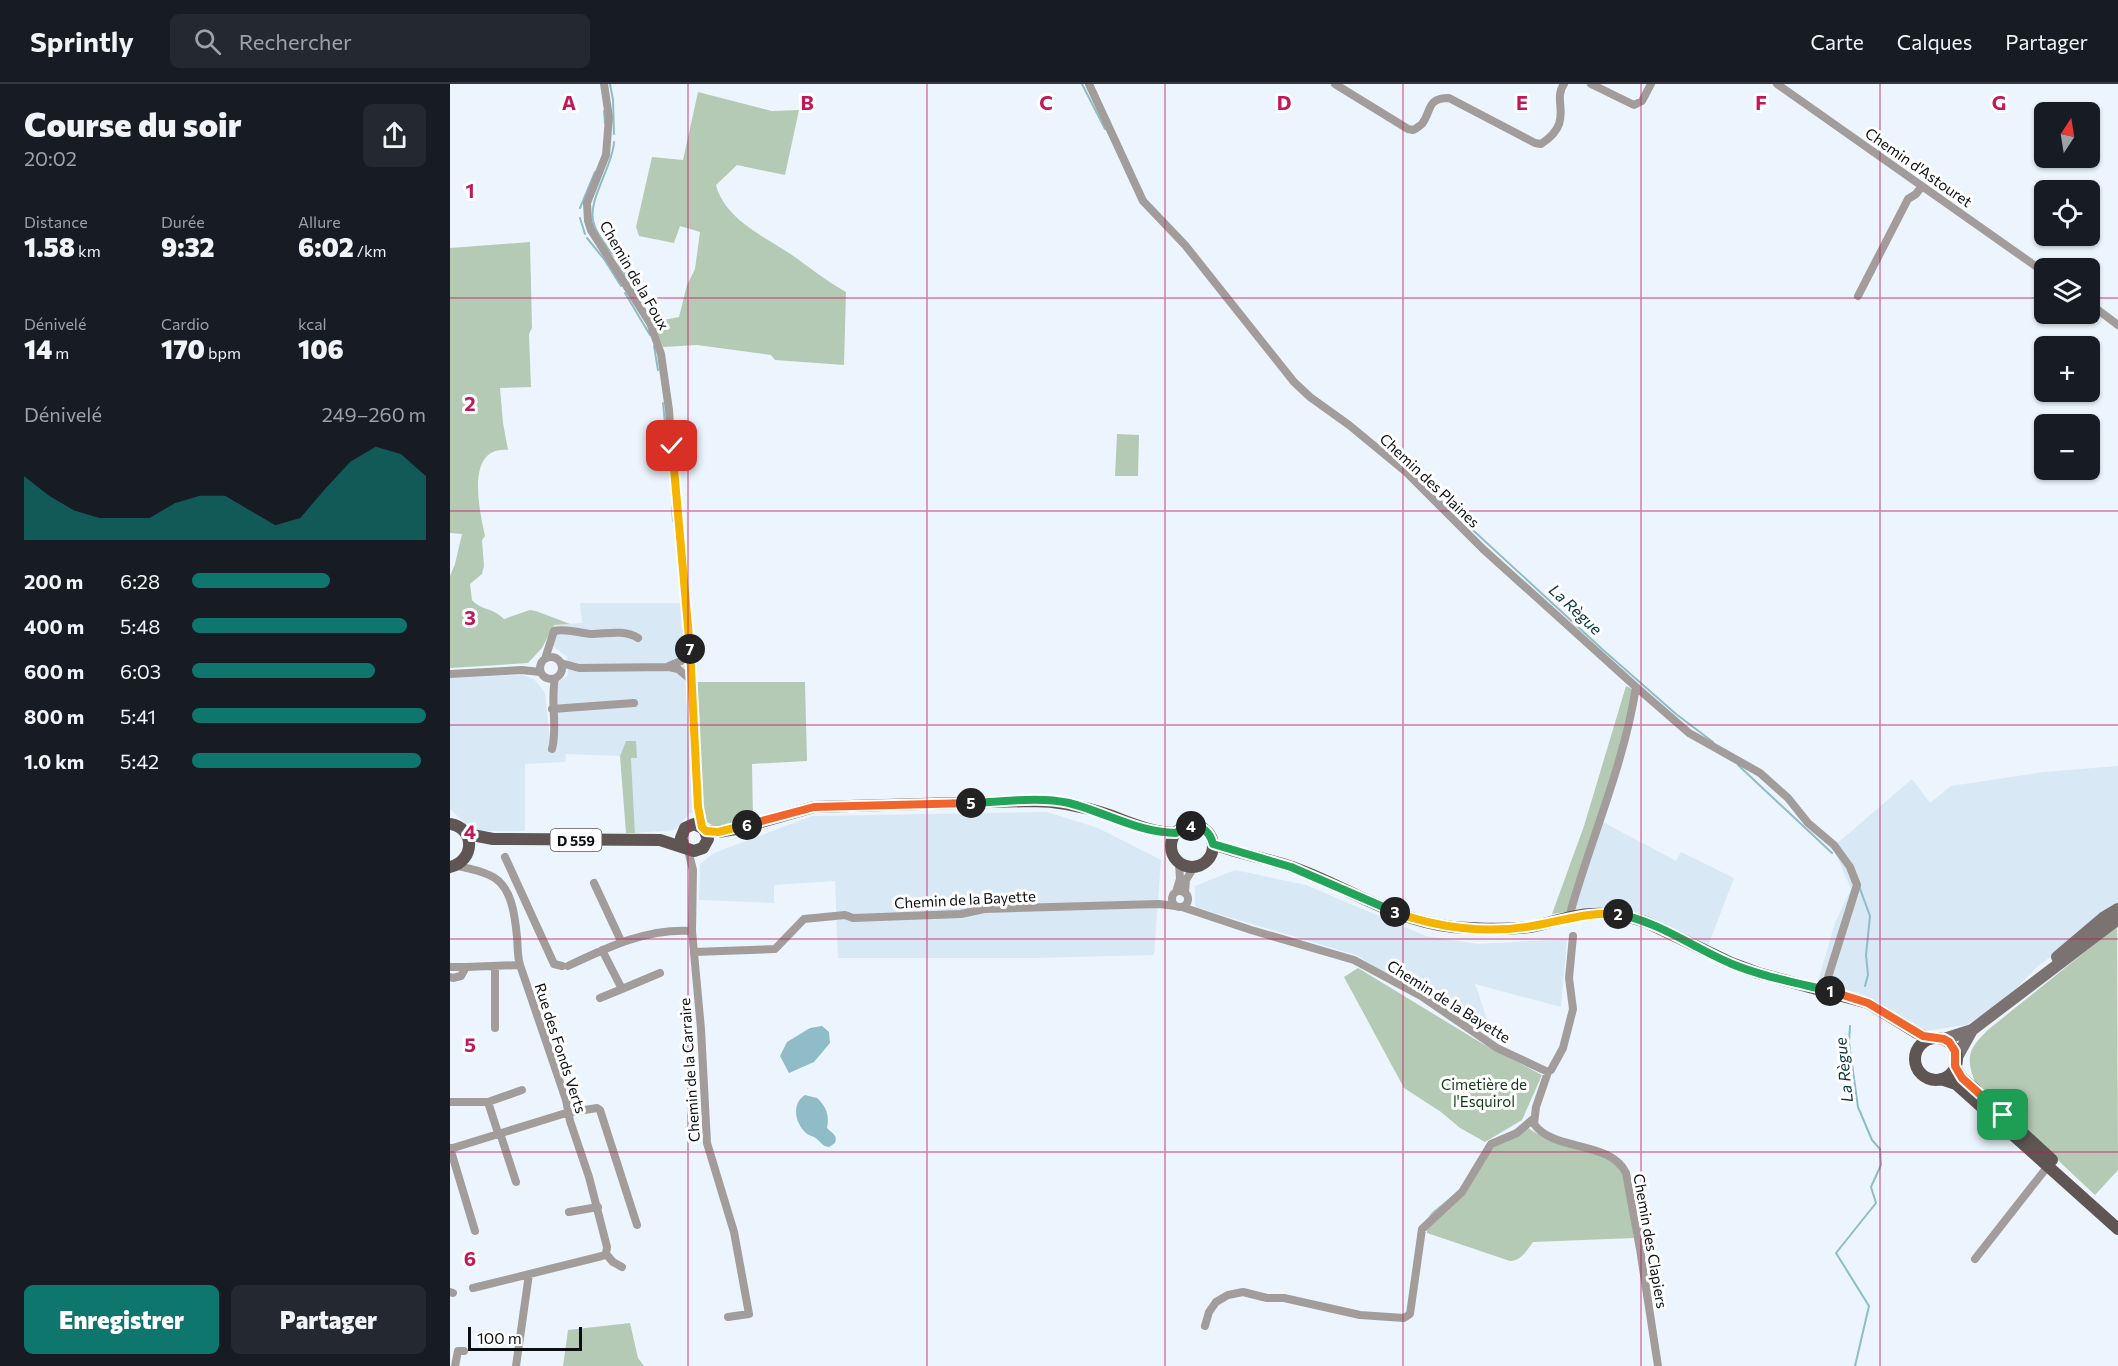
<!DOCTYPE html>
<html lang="fr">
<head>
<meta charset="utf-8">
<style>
  :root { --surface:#171b24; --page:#242831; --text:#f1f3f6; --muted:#9ea1a6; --line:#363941; --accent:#0f766e }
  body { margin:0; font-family:Commissioner,sans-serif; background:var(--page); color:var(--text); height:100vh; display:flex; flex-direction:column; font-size:22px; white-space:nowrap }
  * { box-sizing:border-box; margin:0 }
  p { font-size:20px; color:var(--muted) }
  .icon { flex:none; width:33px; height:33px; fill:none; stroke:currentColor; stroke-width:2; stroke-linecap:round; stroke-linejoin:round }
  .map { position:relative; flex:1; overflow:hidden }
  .panel { display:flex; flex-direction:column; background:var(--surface); width:450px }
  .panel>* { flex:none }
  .needle { width:39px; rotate:12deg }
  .controls { position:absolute; left:1584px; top:18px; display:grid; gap:12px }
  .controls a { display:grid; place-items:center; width:66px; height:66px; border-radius:9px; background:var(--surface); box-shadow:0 2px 4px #0004; font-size:30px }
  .scale { position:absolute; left:18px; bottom:15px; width:114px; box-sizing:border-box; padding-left:6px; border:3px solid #0c0f12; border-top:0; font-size:16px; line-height:21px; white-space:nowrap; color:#0c0f12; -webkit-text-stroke:4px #fff; paint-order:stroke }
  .pin { position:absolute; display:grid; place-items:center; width:51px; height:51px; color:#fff; margin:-26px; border-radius:12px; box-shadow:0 3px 9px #0006 }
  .km { position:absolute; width:30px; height:30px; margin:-15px; border-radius:50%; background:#222; color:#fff; font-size:16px; line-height:30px; text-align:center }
  .round { display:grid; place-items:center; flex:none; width:63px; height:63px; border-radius:9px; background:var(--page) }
  .head { display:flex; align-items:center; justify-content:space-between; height:102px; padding:0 24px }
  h1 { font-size:33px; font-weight:800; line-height:45px }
  .metrics { display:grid; grid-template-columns:repeat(3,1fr); gap:9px; height:102px; padding:6px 24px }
  .metrics div { display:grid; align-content:center }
  .metrics b { font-size:26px; font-weight:800 }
  .metrics small { font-size:16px; font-weight:400 }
  .metrics p { font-size:16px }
  .chart { height:168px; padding:12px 24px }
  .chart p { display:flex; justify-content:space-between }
  .chart svg { width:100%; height:108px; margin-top:6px; fill:var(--accent); opacity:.7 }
  .action { display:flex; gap:12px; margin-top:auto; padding:12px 24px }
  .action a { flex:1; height:69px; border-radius:9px; background:var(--accent); color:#fff; font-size:24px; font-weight:800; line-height:69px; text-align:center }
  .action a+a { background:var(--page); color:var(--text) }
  ul { padding:0 24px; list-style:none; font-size:20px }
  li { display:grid; grid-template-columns:96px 72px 1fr; align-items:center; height:45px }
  li i { height:15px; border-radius:8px; background:var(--accent) }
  header { display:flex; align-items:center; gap:36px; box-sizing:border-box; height:84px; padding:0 30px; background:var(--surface); border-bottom:2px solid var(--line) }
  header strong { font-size:28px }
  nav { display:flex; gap:33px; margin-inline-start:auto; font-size:21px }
  .search { width:420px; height:54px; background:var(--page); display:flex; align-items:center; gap:15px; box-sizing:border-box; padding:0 21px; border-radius:9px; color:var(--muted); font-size:22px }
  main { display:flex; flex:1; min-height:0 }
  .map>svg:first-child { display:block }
</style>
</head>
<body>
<header>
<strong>Sprintly</strong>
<div class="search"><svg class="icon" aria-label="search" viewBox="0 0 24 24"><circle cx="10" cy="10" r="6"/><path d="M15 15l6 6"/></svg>Rechercher</div>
<nav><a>Carte</a><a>Calques</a><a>Partager</a></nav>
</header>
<main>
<section class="panel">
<div class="head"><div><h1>Course du soir</h1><p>20:02</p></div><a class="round"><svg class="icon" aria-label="share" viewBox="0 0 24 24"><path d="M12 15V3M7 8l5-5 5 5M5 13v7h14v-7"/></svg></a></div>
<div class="metrics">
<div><p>Distance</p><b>1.58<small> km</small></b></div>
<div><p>Durée</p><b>9:32</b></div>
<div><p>Allure</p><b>6:02<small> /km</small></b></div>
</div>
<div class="metrics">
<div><p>Dénivelé</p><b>14<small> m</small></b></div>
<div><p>Cardio</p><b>170<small> bpm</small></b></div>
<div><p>kcal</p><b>106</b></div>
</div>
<div class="chart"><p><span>Dénivelé</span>249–260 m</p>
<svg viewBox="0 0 160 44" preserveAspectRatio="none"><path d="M0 44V18L10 26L20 32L30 35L40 35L50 35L60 29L70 26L80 26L90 32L100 38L110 35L120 23L130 12L140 6L150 9L160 18V44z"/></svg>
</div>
<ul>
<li><b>200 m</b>6:28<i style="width:59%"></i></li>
<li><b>400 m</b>5:48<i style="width:92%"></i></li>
<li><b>600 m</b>6:03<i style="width:78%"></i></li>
<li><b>800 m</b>5:41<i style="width:100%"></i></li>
<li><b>1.0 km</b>5:42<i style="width:98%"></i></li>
</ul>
<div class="action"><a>Enregistrer</a><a>Partager</a></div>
</section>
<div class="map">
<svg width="1668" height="1282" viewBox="0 0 1668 1282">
  <rect width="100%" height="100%" fill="#ecf5fe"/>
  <path fill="#d8e8f5" d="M 130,519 L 232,519 L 247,728 L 240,729 L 225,746 L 185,749 L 181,674 L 186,658 L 176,657 L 170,672 L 116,670 L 115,678 L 75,680 L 75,747 L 23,747 L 0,725 L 0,594 L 73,591 L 84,595 L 95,609 L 100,656 L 105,608 L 110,597 L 118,591 L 117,573 L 102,561 L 100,546 L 104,541 L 132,539 Z
    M 1668,682 L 1668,823 L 1588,882 L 1552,919 L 1516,941 L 1476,947 L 1431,921 L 1368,897 L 1385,839 L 1401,805 L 1383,763 L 1462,695 L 1480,719 L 1501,702 L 1594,688 Z
    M 597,728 L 648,744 L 711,776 L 704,871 L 585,874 L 388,874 L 385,797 L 324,801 L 324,819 L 249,816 L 250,780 L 264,769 L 362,732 Z
    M 1153,738 L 1226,777 L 1231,768 L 1284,794 L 1258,862 L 1207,837 L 1125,827 L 1138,776 Z
    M 785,786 L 856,801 L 976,852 L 1028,860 L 1117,855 L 1111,923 L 1025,900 L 1038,938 L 1039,956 L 906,871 L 745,823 L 745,802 Z"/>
  <path fill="#b5cab5" d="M 248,8 L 322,27 L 349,26 L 335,91 L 287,81 L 266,101 C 275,135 312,151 339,169 C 358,182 375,196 396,208 L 394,281 L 325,276 L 321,271 L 247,261 L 213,263 L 203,238 L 229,233 L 237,201 L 245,185 L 250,148 L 230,142 L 224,159 L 189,152 L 186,143 L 202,73 L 233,76 Z
    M 80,158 L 82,244 L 79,250 L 81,303 L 50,304 L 53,339 L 58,366 C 14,362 30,428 35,452 L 32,456 L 34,482 L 32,490 L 20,500 L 22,516 C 32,527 42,523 54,535 L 80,526 L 86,527 L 120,540 L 104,541 L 92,564 L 78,579 L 0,584 L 0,492 L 5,480 L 12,450 L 0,449 L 0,164 Z
    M 667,350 L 689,351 L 688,392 L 665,392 Z
    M 245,598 L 355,598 L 357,677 L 302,680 L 303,736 L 268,745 L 257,738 L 254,732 L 244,617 Z
    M 1176,602 L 1188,608 L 1138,776 L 1125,827 L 1102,830 L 1134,742 Z
    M 176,657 L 186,657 L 187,674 L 181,674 L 185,749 L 176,749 L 170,672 Z
    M 1667,842 L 1668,1086 L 1645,1111 L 1525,998 C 1515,972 1519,964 1539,945 Z
    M 908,884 L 1033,960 L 1092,991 L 1072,1036 L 1035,1058 L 1010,1044 L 991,1028 L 954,1004 L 894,893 Z
    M 1072,1040 L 1086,1049 L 1165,1077 L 1175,1093 L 1184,1154 L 1083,1158 C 1077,1166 1071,1177 1060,1177 L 977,1149 L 975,1138 L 982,1128 L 1011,1105 L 1033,1068 Z
    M 180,1239 L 188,1274 L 194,1282 L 113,1282 L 118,1246 Z"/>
  <path fill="#8fbcc7" d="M 372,942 L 379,948 L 380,959 L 364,978 L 339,989 L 330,972 L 337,958 L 360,944 Z
    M 355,1011 L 367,1014 C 376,1022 380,1032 377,1044 C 382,1050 388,1050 385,1059 L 379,1063 C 372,1062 373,1060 368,1056 C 365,1052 359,1052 356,1049 C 345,1039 341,1020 355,1011 Z"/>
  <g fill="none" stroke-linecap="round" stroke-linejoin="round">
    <path stroke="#8fbcc7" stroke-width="2" d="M 160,0 L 163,16 L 164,50
      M 632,0 L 655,45
      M 154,27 L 155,39
      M 164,58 C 163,83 136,117 144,140 C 147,152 157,162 164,172
      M 130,124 L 145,88
      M 130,134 L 135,150
      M 137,154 L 154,175 L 171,202
      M 168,179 L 186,208
      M 175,209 L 200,251
      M 204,262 L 208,286
      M 213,319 L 217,359
      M 217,364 L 218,371
      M 987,413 L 1152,565 L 1226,630 L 1263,658
      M 222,422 L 223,437
      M 231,510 L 234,549
      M 241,672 L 243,701
      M 1288,681 L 1382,769
      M 1409,802 L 1420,832 L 1416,871 L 1418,891 L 1415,902
      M 1400,942 L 1399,959 L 1408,1023 L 1422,1056 L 1430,1065 L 1431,1081 L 1421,1103 L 1426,1119 L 1386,1169 L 1419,1222 L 1405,1282"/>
    <path stroke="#a29c9b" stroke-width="8" d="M 154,0 L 159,33 L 156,71 L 137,119 L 138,137 L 141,146 L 200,239 L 211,270 L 219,326 L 225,413 L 237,529 L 248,723 L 252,743
      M 639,0 L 693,117 L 735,161 L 844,298 L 860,313 L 899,341 L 956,388 L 1033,465 L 1186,603 C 1174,680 1142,752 1121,826 L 1122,832
      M 885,0 L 958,45 L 963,46 C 964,46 971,41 972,40 C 982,27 976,14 999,14 L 1085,59 L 1091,60 C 1126,37 1101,18 1114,0
      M 1141,0 L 1184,21 L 1192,17 L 1201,0
      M 1327,0 L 1594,188
      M 1408,212 L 1458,115 L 1466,110 L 1472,102
      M 1640,220 L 1668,241
      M90 584a11 11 0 1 1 22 0a11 11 0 1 1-22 0Z
      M 95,575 L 104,547 C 117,544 128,549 141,550 C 157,550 173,545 188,554
      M 111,579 L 129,584 L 219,583 L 228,585 L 241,596
      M 219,582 L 231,577 L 240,564
      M 0,590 L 72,586 L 90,588
      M 1186,603 L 1239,649 L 1310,689 L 1338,714 L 1358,739 L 1384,761 L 1400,783 L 1407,801 L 1374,906
      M 102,625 L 184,619
      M 102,665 C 108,643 100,618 105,595
      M 238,766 L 243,786 L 242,847 L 251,945 L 257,1059 L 284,1148 L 299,1230 L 278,1233
      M 55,773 L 104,880 L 112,882
      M 7,782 C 17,784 29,786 39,791 C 62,800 65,832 67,853 C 68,863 67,871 70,881 L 116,1016 L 120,1037 L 139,1093 L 157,1163 L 156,1170
      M 144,799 L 171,857
      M722 815a8 8 0 1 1 16 0a8 8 0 1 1-16 0Z
      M 726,808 L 730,795 L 729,779
      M 735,809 L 736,796 L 744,783
      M 732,823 L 801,846 L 904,876 L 971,912 L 1047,964 L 1098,988
      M 1123,852 L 1119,894 L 1123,925 L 1113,964 L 1101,986 L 1098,988 L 1086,1023 L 1084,1040 C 1104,1068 1160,1056 1176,1089 L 1190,1165 L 1208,1282
      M 152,866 L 172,905 L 210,889
      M 244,868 L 325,865 L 354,835 L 395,831 L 403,834 L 511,830 L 534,825 L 709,820 L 725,822
      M 118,882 C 158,863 197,844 242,847
      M 0,883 L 16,883 L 11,892 L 3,894 L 0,893
      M 16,883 L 70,881
      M 150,914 L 172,905
      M 45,944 L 45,883
      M 0,1018 L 38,1018
      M 48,1049 L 38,1018 L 72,1006
      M 50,1049 L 66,1098
      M 0,1064 L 25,1147
      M 0,1065 L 116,1029 L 147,1024 L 150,1026 L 187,1141
      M 119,1128 L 148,1123
      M 156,1170 L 163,1178 L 172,1183
      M 1525,1175 L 1598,1082
      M 23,1204 L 152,1172 L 156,1170
      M 0,1208 L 3,1209
      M 755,1242 L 759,1228 L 766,1218 L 778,1211 L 793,1208 L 817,1214 L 834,1214 L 910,1231 L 954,1234 L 960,1230 L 972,1145 L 1012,1108 L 1041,1060 L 1067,1049 L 1083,1035
      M 5,1282 L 8,1267 L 14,1267
      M 66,1282 L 79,1190"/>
    <path stroke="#7b7371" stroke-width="12" d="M 1607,873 L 1653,834 L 1668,825
      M 1494,955 L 1522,946 L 1668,835
      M 1507,973 L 1522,946"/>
    <path stroke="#5f5653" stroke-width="12" d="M 0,740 C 26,744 25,777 0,783
      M721 762a21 21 0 1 1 42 0a21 21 0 1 1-42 0Z
      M 256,747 L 268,748 L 286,745 L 364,723 L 581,717 C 608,717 633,722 659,731 C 681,739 702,749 726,749
      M 17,750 L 43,755 L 210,756 L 244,767 L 253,764 L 258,755 L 254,745 L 244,740 L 235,744 L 231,754 L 234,763
      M 763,760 C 789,770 816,774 842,783 C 896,802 944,837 1003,843 C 1028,845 1055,846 1080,843 C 1093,841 1107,836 1120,833 C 1146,827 1170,829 1196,838 L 1281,879 L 1308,889 L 1418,919 L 1465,948 L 1480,955
      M1465 975a21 21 0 1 1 42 0a21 21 0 1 1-42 0Z
      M 1505,982 L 1512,994 L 1525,1005
      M 1491,995 L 1506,1000 L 1668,1145
      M 1549,1027 L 1602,1076"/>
  </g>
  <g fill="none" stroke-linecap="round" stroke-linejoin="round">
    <defs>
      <path id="split-1" d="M 1380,907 L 1418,919 L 1473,952 L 1494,955 L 1499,958 L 1505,967 L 1505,982 L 1512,994 L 1553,1031"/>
      <path id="split-2" d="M 1168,830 C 1209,838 1244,864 1282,880 C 1314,893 1347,899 1380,907"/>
      <path id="split-3" d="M 945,828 C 987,844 1038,850 1082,842 C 1114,837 1134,828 1168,830"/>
      <path id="split-4" d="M 741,742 C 753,742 760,748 763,760 L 841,783 L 945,828"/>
      <path id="split-5" d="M 521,719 C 553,718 588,712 619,719 C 655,728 689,749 726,749 L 731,745 L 741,742"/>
      <path id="split-6" d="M 297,741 L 364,723 L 521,719"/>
      <path id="split-7" d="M 240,565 L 248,723 L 252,743 L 256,747 L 268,748 L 297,741"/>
      <path id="split-8" d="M 222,362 L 240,565"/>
    </defs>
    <use href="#split-1" stroke="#fff" stroke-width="12"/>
    <use href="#split-2" stroke="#fff" stroke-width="12"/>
    <use href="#split-3" stroke="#fff" stroke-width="12"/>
    <use href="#split-4" stroke="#fff" stroke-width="12"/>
    <use href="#split-5" stroke="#fff" stroke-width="12"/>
    <use href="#split-6" stroke="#fff" stroke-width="12"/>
    <use href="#split-7" stroke="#fff" stroke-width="12"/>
    <use href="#split-8" stroke="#fff" stroke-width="12"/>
    <use href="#split-1" stroke="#f0652b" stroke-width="8"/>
    <use href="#split-2" stroke="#22a559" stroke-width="8"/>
    <use href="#split-3" stroke="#f5b400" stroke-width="8"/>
    <use href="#split-4" stroke="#22a559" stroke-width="8"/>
    <use href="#split-5" stroke="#22a559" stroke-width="8"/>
    <use href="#split-6" stroke="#f0652b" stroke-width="8"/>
    <use href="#split-7" stroke="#f5b400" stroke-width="8"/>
    <use href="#split-8" stroke="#f5b400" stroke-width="8"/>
  </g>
  <path fill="none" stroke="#c2185b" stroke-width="1.5" stroke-opacity="0.55" d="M 238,0 L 238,1282M 477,0 L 477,1282M 715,0 L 715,1282M 953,0 L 953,1282M 1191,0 L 1191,1282M 1430,0 L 1430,1282M 0,214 L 1594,214M 1640,214 L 1668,214M 0,427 L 1668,427M 0,641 L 1668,641M 0,855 L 1668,855M 0,1068 L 1668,1068"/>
  <g text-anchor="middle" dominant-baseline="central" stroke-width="6" stroke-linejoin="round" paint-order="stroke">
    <rect fill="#fff" stroke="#555759" stroke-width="1.5" x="100.5" y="745" width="51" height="22" rx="4.5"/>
    <g font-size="14" font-weight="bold" fill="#0c0f12">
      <text x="126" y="756">D 559</text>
    </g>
    <g font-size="15" fill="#0c0f12" stroke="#fff">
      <text transform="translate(1469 83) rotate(35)">Chemin d'Astouret</text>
      <text transform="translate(185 191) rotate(60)">Chemin de la Foux</text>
      <text transform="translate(980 396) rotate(43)">Chemin des Plaines</text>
      <text transform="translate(515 815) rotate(-3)">Chemin de la Bayette</text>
      <text transform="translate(999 917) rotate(32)">Chemin de la Bayette</text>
      <text transform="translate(111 964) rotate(72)">Rue des Fonds Verts</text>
      <text transform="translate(239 986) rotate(-94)">Chemin de la Carraire</text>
      <text transform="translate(1201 1157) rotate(80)">Chemin des Clapiers</text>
    </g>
    <g font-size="15" fill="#103a13" stroke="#fff">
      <text x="1034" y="1000">Cimetière de<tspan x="1034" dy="17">l'Esquirol</tspan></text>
    </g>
    <g font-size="16" font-style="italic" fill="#05333c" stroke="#fff">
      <text transform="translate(1126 525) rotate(43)">La Règue</text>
      <text transform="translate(1393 986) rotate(-96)">La Règue</text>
    </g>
  </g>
  <g font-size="20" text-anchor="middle" font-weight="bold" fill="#c2185b" stroke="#fff" stroke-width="6" stroke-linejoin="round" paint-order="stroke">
    <text x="119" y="26">A</text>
    <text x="357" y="26">B</text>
    <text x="596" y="26">C</text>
    <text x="834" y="26">D</text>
    <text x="1072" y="26">E</text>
    <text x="1311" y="26">F</text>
    <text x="1549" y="26">G</text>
    <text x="20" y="114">1</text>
    <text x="20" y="327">2</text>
    <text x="20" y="541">3</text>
    <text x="20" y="755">4</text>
    <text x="20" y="968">5</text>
    <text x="20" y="1182">6</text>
  </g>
</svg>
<div class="controls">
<a><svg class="needle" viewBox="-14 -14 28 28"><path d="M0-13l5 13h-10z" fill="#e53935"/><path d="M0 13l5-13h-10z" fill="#9ea1a6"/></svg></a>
<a><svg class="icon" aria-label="locate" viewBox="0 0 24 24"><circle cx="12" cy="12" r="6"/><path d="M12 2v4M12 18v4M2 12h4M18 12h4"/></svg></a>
<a><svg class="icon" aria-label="layers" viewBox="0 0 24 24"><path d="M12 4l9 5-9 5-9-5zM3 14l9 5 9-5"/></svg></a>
<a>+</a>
<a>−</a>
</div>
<div class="scale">100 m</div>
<div class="pin" style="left:1553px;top:1031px;background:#1e9e55"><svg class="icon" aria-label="arrive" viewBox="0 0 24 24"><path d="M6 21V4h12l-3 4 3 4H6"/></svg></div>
<div class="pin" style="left:222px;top:362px;background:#d93025"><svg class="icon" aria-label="check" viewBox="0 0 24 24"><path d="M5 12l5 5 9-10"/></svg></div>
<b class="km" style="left:1380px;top:907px">1</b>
<b class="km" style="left:1168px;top:830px">2</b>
<b class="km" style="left:945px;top:828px">3</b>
<b class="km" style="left:741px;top:742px">4</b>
<b class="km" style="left:521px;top:719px">5</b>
<b class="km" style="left:297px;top:741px">6</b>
<b class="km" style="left:240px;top:565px">7</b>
</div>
</main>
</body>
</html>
